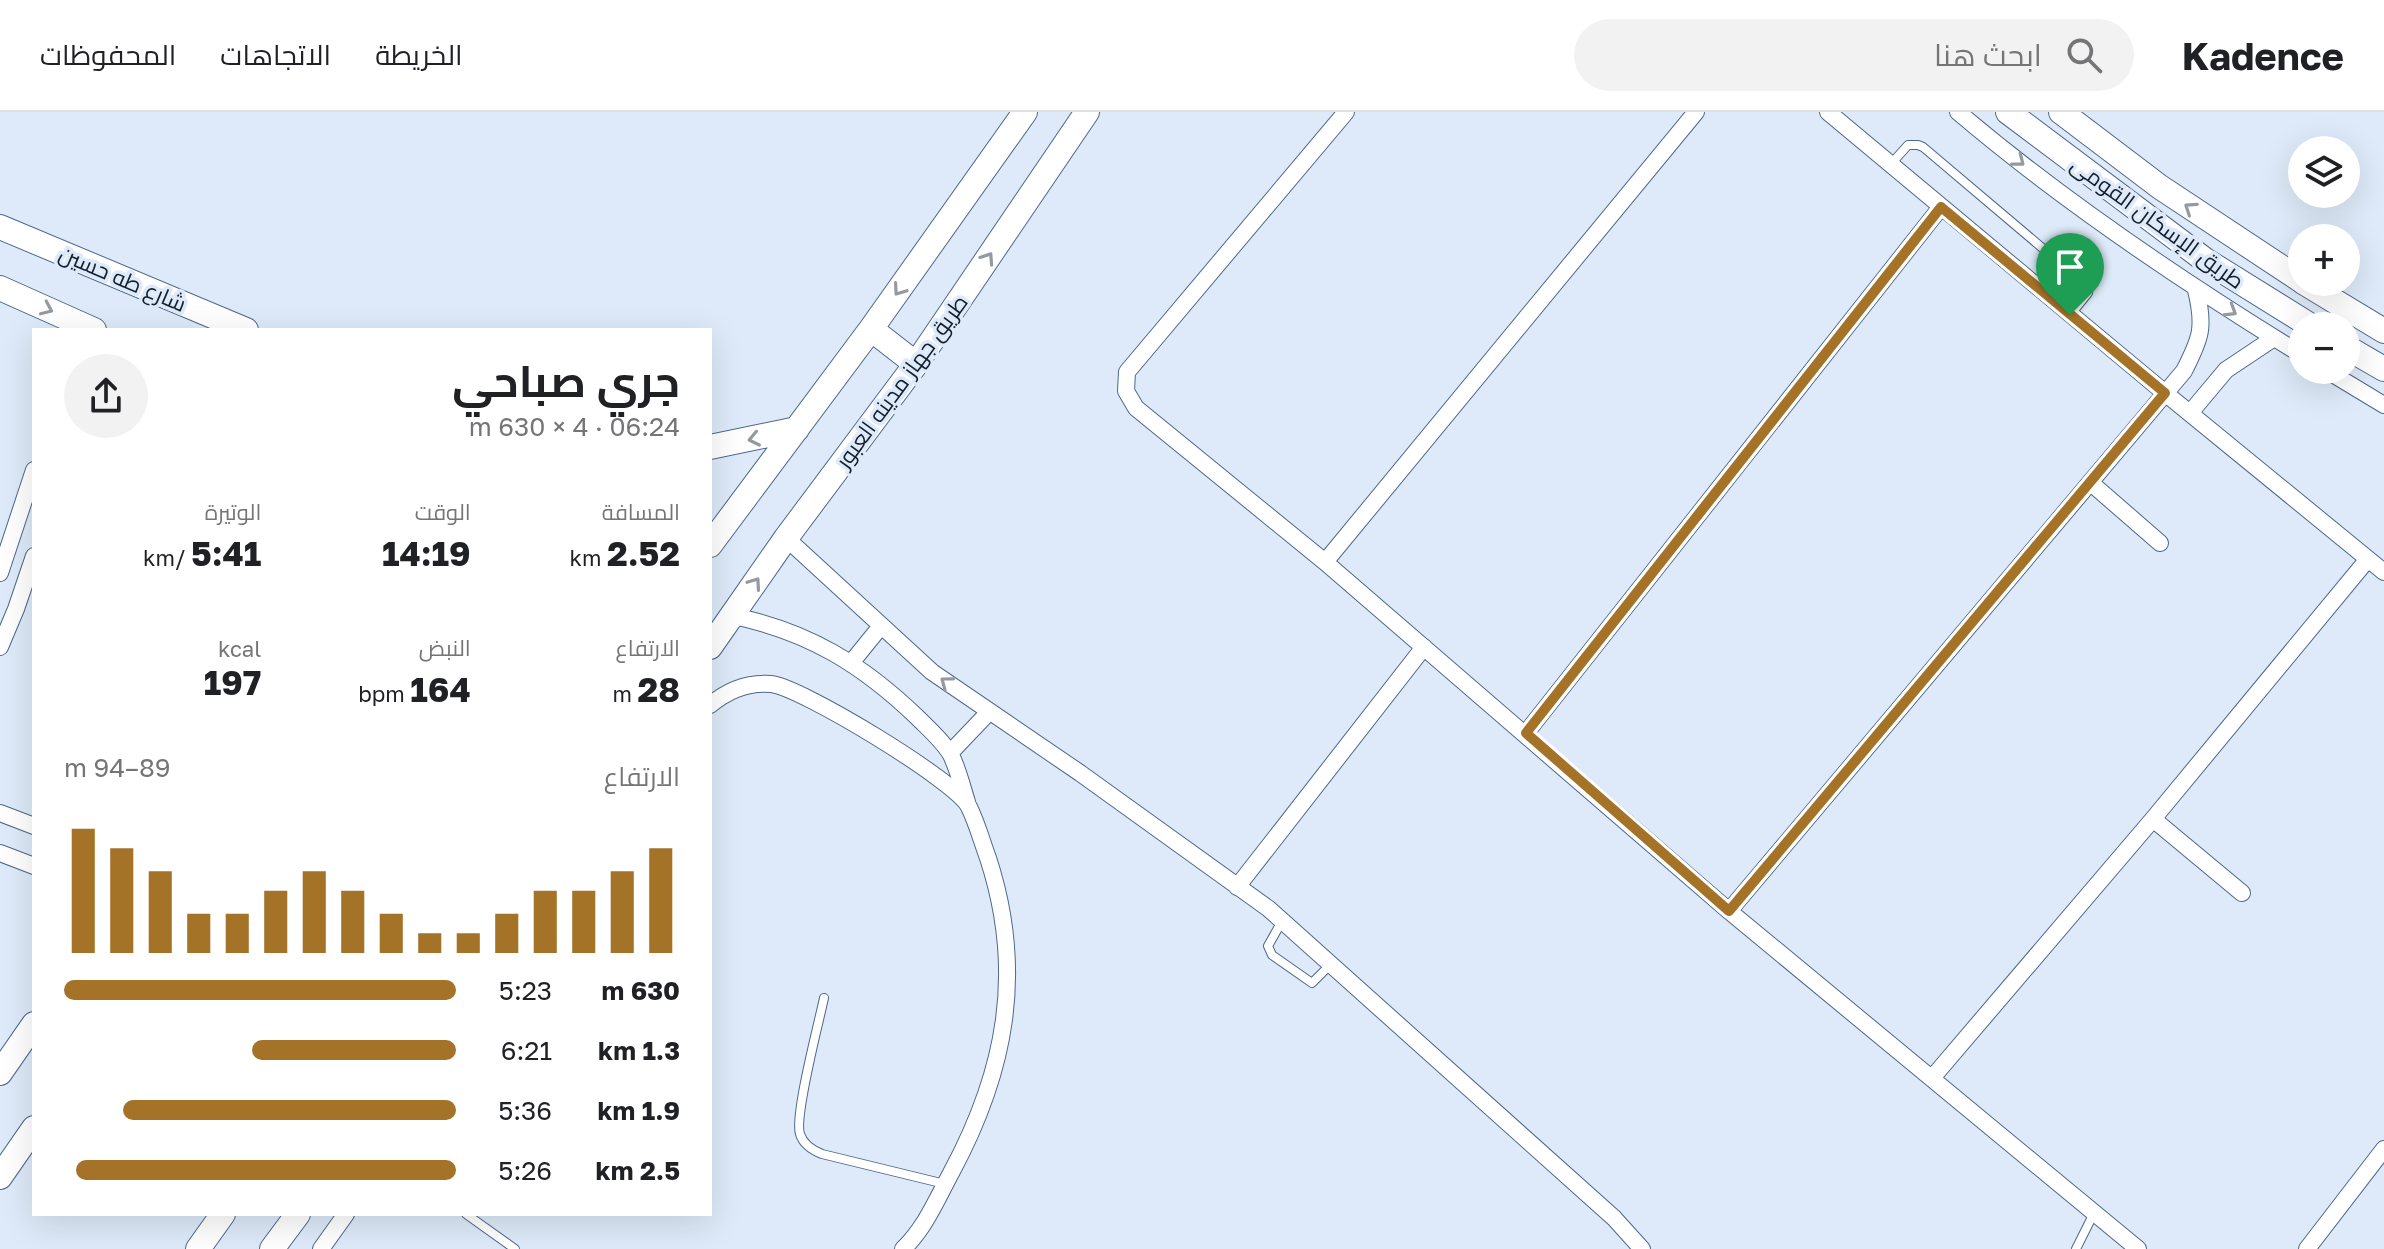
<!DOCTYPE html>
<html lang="ar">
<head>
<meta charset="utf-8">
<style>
  :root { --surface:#fff; --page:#f2f2f2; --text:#202124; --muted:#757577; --line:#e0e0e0; --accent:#a47328 }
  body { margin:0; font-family:"Golos Text",Cairo,sans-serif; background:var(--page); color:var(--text); direction:rtl; height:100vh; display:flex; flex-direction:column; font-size:30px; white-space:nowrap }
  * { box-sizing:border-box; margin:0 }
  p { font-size:26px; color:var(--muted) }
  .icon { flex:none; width:44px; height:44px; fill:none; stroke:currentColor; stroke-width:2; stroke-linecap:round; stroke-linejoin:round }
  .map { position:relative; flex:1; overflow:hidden; direction:ltr }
  .side { position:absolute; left:32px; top:216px; width:680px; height:888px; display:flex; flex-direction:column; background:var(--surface); border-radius:0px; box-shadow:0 8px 32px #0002; direction:rtl }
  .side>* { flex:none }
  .controls { position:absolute; left:2288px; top:24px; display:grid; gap:16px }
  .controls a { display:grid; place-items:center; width:72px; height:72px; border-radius:50%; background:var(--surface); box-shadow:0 8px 32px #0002; font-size:40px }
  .pin { position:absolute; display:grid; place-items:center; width:68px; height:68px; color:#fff; margin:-82px -34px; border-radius:50% 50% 50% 0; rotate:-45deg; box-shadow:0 0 8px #0007 }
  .pin .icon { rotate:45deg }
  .round { display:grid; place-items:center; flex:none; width:84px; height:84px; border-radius:42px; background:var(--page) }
  .overview { display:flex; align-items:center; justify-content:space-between; height:136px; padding:0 32px }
  h1 { font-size:44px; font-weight:700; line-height:60px }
  .metrics { display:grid; grid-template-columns:repeat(3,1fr); gap:12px; height:136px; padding:8px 32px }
  .metrics div { display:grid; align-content:center }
  .metrics b { font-size:34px; font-weight:700 }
  .metrics small { font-size:22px; font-weight:400 }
  .metrics p { font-size:22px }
  .chart { height:224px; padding:16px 32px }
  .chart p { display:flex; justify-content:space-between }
  .chart svg { width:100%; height:144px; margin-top:8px; stroke:var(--accent); stroke-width:6 }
  ul { padding:0 32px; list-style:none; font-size:26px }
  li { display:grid; grid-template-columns:128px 96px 1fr; align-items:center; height:60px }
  li i { height:20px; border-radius:10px; background:var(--accent) }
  header { display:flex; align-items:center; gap:48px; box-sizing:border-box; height:112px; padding:0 40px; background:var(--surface); border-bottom:2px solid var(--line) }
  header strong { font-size:38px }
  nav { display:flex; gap:44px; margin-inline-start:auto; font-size:28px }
  .search { width:560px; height:72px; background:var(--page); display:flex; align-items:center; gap:20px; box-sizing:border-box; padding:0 28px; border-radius:44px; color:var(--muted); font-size:30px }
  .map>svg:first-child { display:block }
</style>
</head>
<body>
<header>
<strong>Kadence</strong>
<div class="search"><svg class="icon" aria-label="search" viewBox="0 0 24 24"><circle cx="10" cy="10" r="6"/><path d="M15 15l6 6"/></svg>ابحث هنا</div>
<nav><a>الخريطة</a><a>الاتجاهات</a><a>المحفوظات</a></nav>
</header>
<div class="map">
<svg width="2384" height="1137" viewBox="0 0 2384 1137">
  <rect width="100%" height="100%" fill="#deeaf9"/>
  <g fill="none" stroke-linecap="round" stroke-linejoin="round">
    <defs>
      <path id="lane" d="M 1891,52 L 1908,33 L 1918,33 L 1923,35 L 2085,172 L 2088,181 L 2071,202
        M 1282,809 L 1268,834 L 1272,843 L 1312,871 L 1331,852
        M 824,886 C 819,910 794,1004 800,1022 C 803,1032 812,1038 822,1042 L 945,1072
        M 466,1102 L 515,1137
        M 2076,1137 L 2094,1101"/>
      <path id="street" d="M 1346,0 L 1127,260 L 1126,279 L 1136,296 L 1325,450 L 1729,799 L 2138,1137
        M 1828,0 L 2165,281 L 2384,460
        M 1958,0 C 2065,91 2183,170 2302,243
        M 2326,258 L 2384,293
        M 2190,301 L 2226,258 L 2274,226
        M 2091,371 L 2160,431
        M 786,426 L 932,560 L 1080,661 L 1269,797 L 1614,1106 L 1642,1137
        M 1325,450 L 1696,0
        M 0,461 L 34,358
        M 733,504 C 808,519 863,553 918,606 C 929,617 944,630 951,643 C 958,657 962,674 967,690
        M 0,535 L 16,497 L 34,444
        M 851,551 L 881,514
        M 710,593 C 727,579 748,570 771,572 C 799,574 958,670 969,695 C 977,711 982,730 988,746 C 1025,859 1006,959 951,1061 C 937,1087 925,1116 903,1137
        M 1526,621 L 1941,95
        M 950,641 L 989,600
        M 0,701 L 34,714
        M 2153,707 L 2242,781
        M 0,741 L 34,754
        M 1237,775 L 1424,535
        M 1729,799 L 2184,259 C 2201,226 2205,215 2196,178
        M 1932,966 L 2153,707 L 2368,447
        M 321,1137 L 346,1102
        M 2307,1137 L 2384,1037"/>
      <path id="secondary" d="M 2008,0 L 2205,148 L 2311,214
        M 2061,0 L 2160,75 L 2302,169
        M 0,115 L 246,218
        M 2303,170 L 2384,219
        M 0,176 L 94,218
        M 871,217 L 916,252
        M 2346,235 L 2384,257
        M 710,335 L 797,317
        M 710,433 L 871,217 L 1025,0
        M 710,535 L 786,426 L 916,252 L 1087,0
        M 0,961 L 34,912
        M 0,1065 L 34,1016
        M 198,1137 L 223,1102
        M 272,1137 L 298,1102"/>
    </defs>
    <use href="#lane" stroke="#4d6889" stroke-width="10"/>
    <use href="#street" stroke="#4d6889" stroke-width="18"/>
    <use href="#secondary" stroke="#4d6889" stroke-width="26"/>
    <use href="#lane" stroke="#fff" stroke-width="8"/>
    <use href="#street" stroke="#fff" stroke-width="16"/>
    <use href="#secondary" stroke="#fff" stroke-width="24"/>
  </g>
  <defs><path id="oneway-chevron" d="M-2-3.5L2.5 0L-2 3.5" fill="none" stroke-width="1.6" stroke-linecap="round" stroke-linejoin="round" transform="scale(2)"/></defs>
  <g stroke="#959aa0">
    <use href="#oneway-chevron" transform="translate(2019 49) rotate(38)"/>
    <use href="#oneway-chevron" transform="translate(2190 96) rotate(-146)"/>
    <use href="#oneway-chevron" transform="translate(988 146) rotate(-56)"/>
    <use href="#oneway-chevron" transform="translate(899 178) rotate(125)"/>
    <use href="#oneway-chevron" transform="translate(47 197) rotate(24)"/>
    <use href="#oneway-chevron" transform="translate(2231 199) rotate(32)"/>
    <use href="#oneway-chevron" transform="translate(754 327) rotate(168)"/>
    <use href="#oneway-chevron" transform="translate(755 471) rotate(-55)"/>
    <use href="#oneway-chevron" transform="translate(946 570) rotate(-143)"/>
  </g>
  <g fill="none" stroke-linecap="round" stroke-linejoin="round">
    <defs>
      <path id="route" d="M 1941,95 L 2165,281 L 1729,799 L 1526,621 Z"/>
    </defs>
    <use href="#route" stroke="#fff" stroke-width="16"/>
    <use href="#route" stroke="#a47328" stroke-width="10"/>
  </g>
  <g text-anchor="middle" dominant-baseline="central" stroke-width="7" stroke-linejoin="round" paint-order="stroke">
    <g font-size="22" fill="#131f2c" stroke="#deeaf9">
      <text transform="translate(2158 110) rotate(36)">طريق الإسكان القومى</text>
      <text transform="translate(123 166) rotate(23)">شارع طه حسين</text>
      <text transform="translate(901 269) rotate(-54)">طريق جهاز مدينه العبور</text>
    </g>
  </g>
</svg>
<div class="controls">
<a><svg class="icon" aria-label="layers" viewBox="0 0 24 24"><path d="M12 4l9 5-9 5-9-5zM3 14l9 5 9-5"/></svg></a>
<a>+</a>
<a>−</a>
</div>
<div class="pin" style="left:2070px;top:203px;background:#1e9e55"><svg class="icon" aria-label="arrive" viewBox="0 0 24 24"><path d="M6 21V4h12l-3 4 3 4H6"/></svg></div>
<section class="side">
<div class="overview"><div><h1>جري صباحي</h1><p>06:24 · 4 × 630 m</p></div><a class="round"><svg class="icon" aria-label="share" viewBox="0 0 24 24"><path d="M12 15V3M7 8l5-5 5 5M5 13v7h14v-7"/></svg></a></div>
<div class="metrics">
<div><p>المسافة</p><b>2.52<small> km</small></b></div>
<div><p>الوقت</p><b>14:19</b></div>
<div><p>الوتيرة</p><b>5:41<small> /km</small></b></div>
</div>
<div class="metrics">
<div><p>الارتفاع</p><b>28<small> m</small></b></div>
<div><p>النبض</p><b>164<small> bpm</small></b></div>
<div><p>kcal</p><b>197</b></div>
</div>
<div class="chart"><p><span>الارتفاع</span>89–94 m</p>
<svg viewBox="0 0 160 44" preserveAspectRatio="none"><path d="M5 44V6M15 44V12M25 44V19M35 44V32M45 44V32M55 44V25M65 44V19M75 44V25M85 44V32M95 44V38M105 44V38M115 44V32M125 44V25M135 44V25M145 44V19M155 44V12"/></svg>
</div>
<ul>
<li><b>630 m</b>5:23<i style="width:100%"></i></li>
<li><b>1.3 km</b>6:21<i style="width:52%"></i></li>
<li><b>1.9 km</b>5:36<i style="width:85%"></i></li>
<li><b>2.5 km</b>5:26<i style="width:97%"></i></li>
</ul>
</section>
</div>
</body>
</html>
